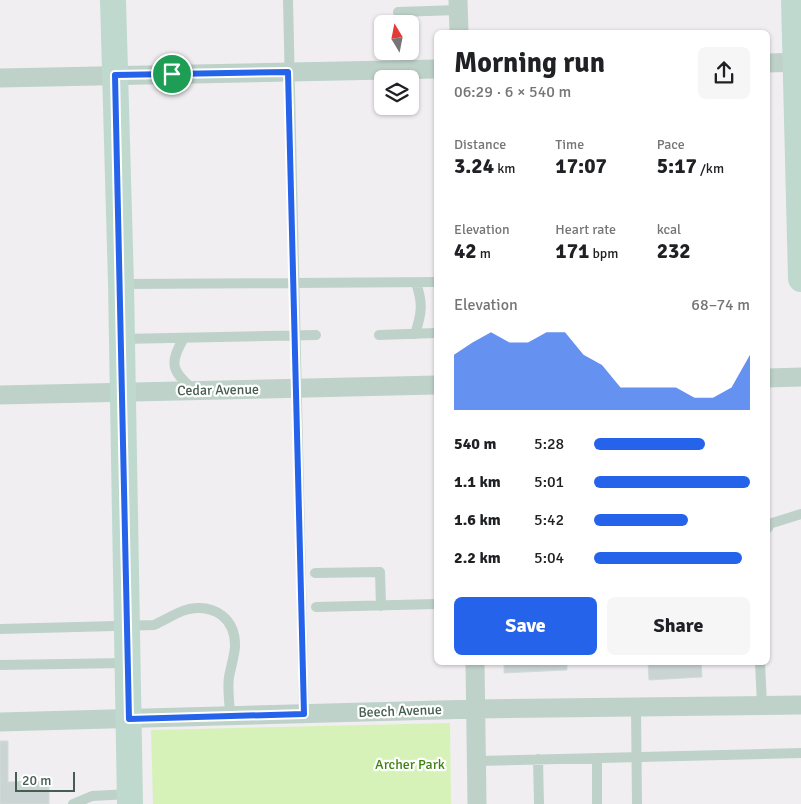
<!DOCTYPE html>
<html lang="en">
<head>
<meta charset="utf-8">
<style>
  :root { --surface:#fff; --page:#f6f6f6; --text:#202124; --muted:#757577; --accent:#2563eb }
  body { margin:0; font-family:Signika,sans-serif; background:var(--page); color:var(--text); height:100vh; display:flex; flex-direction:column; font-size:19px; white-space:nowrap }
  * { box-sizing:border-box; margin:0 }
  p { font-size:16px; color:var(--muted) }
  .icon { flex:none; width:28px; height:28px; fill:none; stroke:currentColor; stroke-width:2; stroke-linecap:round; stroke-linejoin:round }
  .map { position:relative; flex:1; overflow:hidden }
  .details { position:absolute; left:434px; top:30px; width:336px; height:635px; display:flex; flex-direction:column; background:var(--surface); border-radius:8px; box-shadow:0 1px 4px #0004 }
  .details>* { flex:none }
  .needle { width:32px; rotate:350deg }
  .fabs { position:absolute; left:374px; top:15px; display:grid; gap:10px }
  .fabs a { display:grid; place-items:center; width:45px; height:45px; border-radius:8px; background:var(--surface); box-shadow:0 1px 4px #0004; font-size:25px }
  .scale { position:absolute; left:15px; bottom:12px; width:60px; box-sizing:border-box; padding-left:5px; border:2px solid #455d53; border-top:0; font-size:14px; line-height:18px; white-space:nowrap; color:#455d53; -webkit-text-stroke:4px #fff; paint-order:stroke }
  .pin { position:absolute; display:grid; place-items:center; width:42px; height:42px; color:#fff; margin:-21px; border:2px solid #fff; border-radius:50%; box-shadow:0 1px 5px #0007 }
  .round { display:grid; place-items:center; flex:none; width:52px; height:52px; border-radius:8px; background:var(--page) }
  .headline { display:flex; align-items:center; justify-content:space-between; height:85px; padding:0 20px }
  h1 { font-size:28px; font-weight:800; line-height:38px }
  .figures { display:grid; grid-template-columns:repeat(3,1fr); gap:8px; height:85px; padding:5px 20px }
  .figures div { display:grid; align-content:center }
  .figures b { font-size:21px; font-weight:800 }
  .figures small { font-size:14px; font-weight:400 }
  .figures p { font-size:14px }
  .chart { height:140px; padding:10px 20px }
  .chart p { display:flex; justify-content:space-between }
  .chart svg { width:100%; height:90px; margin-top:5px; fill:var(--accent); opacity:.7 }
  .cta { display:flex; gap:10px; margin-top:auto; padding:10px 20px }
  .cta a { flex:1; height:58px; border-radius:8px; background:var(--accent); color:#fff; font-size:20px; font-weight:800; line-height:58px; text-align:center }
  .cta a+a { background:var(--page); color:var(--text) }
  ul { padding:0 20px; list-style:none; font-size:16px }
  li { display:grid; grid-template-columns:80px 60px 1fr; align-items:center; height:38px }
  li i { height:12px; border-radius:6px; background:var(--accent) }
  .map>svg:first-child { display:block }
</style>
</head>
<body>
<div class="map">
<svg width="801" height="804" viewBox="0 0 801 804">
  <rect width="100%" height="100%" fill="#f1eef1"/>
  <path fill="#d6f2b9" d="M 450,723 L 451,804 L 153,804 L 151,730 Z"/>
  <path fill="#cad4d2" stroke="#d2dbd9" d="M 504,662 L 567,662 L 567,670 L 504,673 Z
    M 648,662 L 701,662 L 702,677 L 649,680 Z
    M 0,741 L 8,741 L 8,782 L 49,781 L 49,804 L 0,804 Z"/>
  <g fill="none" stroke-linecap="round" stroke-linejoin="round">
    <path stroke="#bed2c9" stroke-width="10" d="M 288,0 L 304,714
      M 398,12 L 458,10
      M 122,284 L 436,282
      M 415,334 C 422,313 423,303 416,283
      M 379,335 L 436,333
      M 184,338 C 169,363 171,371 194,390
      M 121,339 L 316,335
      M 768,528 L 769,524 L 801,514
      M 315,573 L 380,572 L 381,606
      M 316,607 L 436,604
      M 0,629 L 154,625 C 166,620 176,612 189,609 C 215,604 236,619 235,647 C 234,657 231,667 229,677 C 227,689 230,704 230,716
      M 760,662 L 762,705
      M 0,665 L 126,663
      M 636,707 L 637,804
      M 538,759 L 539,804
      M 477,761 L 801,753
      M 73,804 L 92,796 L 130,794
      M 597,804 L 597,758"/>
    <path stroke="#bed2c9" stroke-width="19" d="M 458,0 L 459,32
      M 768,63 L 801,62
      M 0,78 L 436,69
      M 768,378 L 801,377
      M 0,395 L 436,385
      M 475,662 L 477,804
      M 0,722 L 476,709 L 801,705"/>
    <path stroke="#bfd9cf" stroke-width="26" d="M 113,0 L 121,284 L 130,804
      M 794,0 L 801,279"/>
  </g>
  <g fill="none" stroke-linecap="round" stroke-linejoin="round">
    <defs>
      <path id="route" d="M 288,72 L 304,714 L 129,719 L 115,75 Z"/>
    </defs>
    <use href="#route" stroke="#fff" stroke-width="10"/>
    <use href="#route" stroke="#2563eb" stroke-width="6"/>
  </g>
  <g text-anchor="middle" dominant-baseline="central" stroke-width="4.5" stroke-linejoin="round" paint-order="stroke">
    <g font-size="14" fill="#455d53" stroke="#fff">
      <text transform="translate(218 390) rotate(-1)">Cedar Avenue</text>
      <text transform="translate(400 711) rotate(-2)">Beech Avenue</text>
    </g>
    <g font-size="14" fill="#3e8510" stroke="#fff">
      <text x="410" y="764">Archer Park</text>
    </g>
  </g>
</svg>
<div class="fabs">
<a><svg class="needle" viewBox="-14 -14 28 28"><path d="M0-13l5 13h-10z" fill="#e53935"/><path d="M0 13l5-13h-10z" fill="#757577"/></svg></a>
<a><svg class="icon" aria-label="layers" viewBox="0 0 24 24"><path d="M12 4l9 5-9 5-9-5zM3 14l9 5 9-5"/></svg></a>
</div>
<div class="scale">20 m</div>
<div class="pin" style="left:172px;top:74px;background:#1e9e55"><svg class="icon" aria-label="arrive" viewBox="0 0 24 24"><path d="M6 21V4h12l-3 4 3 4H6"/></svg></div>
<section class="details">
<div class="headline"><div><h1>Morning run</h1><p>06:29 · 6 × 540 m</p></div><a class="round"><svg class="icon" aria-label="share" viewBox="0 0 24 24"><path d="M12 15V3M7 8l5-5 5 5M5 13v7h14v-7"/></svg></a></div>
<div class="figures">
<div><p>Distance</p><b>3.24<small> km</small></b></div>
<div><p>Time</p><b>17:07</b></div>
<div><p>Pace</p><b>5:17<small> /km</small></b></div>
</div>
<div class="figures">
<div><p>Elevation</p><b>42<small> m</small></b></div>
<div><p>Heart rate</p><b>171<small> bpm</small></b></div>
<div><p>kcal</p><b>232</b></div>
</div>
<div class="chart"><p><span>Elevation</span>68–74 m</p>
<svg viewBox="0 0 160 44" preserveAspectRatio="none"><path d="M0 44V17L10 11L20 6L30 11L40 11L50 6L60 6L70 17L80 22L90 33L100 33L110 33L120 33L130 38L140 38L150 33L160 17V44z"/></svg>
</div>
<ul>
<li><b>540 m</b>5:28<i style="width:71%"></i></li>
<li><b>1.1 km</b>5:01<i style="width:100%"></i></li>
<li><b>1.6 km</b>5:42<i style="width:60%"></i></li>
<li><b>2.2 km</b>5:04<i style="width:95%"></i></li>
</ul>
<div class="cta"><a>Save</a><a>Share</a></div>
</section>
</div>
</body>
</html>
